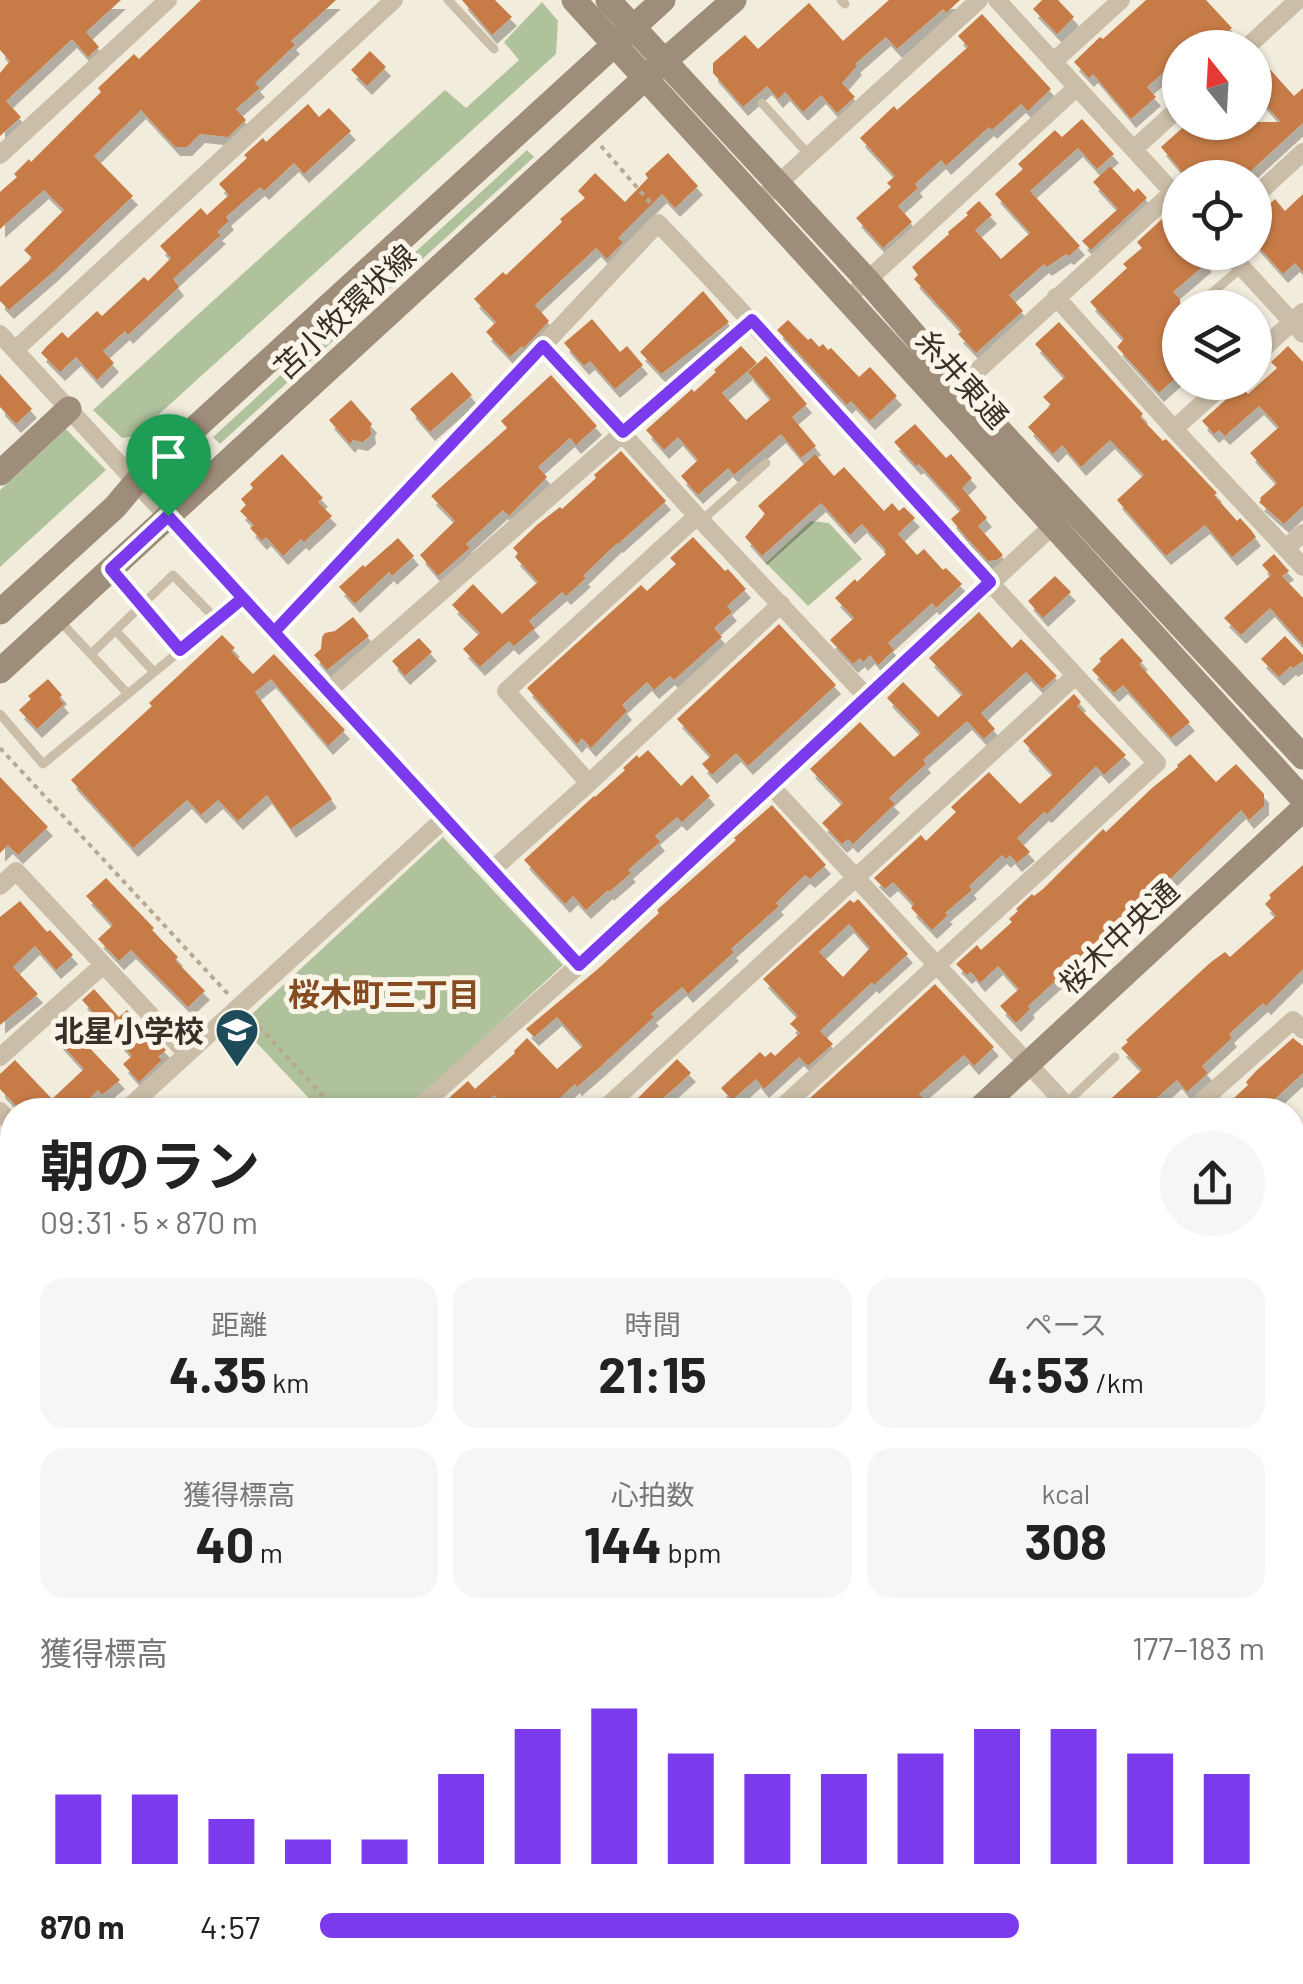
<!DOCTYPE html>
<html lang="ja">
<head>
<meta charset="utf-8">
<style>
  :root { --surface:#fff; --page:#f6f6f6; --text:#222; --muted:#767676; --accent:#7c3aed }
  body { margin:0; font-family:Barlow,"Noto Sans JP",sans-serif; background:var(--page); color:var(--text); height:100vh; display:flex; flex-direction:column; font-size:38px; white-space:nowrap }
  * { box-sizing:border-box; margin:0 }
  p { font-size:32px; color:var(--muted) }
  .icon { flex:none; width:55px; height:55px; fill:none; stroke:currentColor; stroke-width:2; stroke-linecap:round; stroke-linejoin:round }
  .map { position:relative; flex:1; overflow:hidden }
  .side { position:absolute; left:0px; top:1098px; width:1305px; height:888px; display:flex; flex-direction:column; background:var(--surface); border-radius:40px 40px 0 0; box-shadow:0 2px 8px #0004 }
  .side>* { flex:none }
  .needle { width:65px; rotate:342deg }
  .tools { position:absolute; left:1162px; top:30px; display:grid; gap:20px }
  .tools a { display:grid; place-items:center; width:110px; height:110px; border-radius:50%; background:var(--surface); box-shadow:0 2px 8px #0004; font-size:50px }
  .pin { position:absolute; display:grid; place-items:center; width:85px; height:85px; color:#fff; margin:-102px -42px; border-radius:50% 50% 50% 0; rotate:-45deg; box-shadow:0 0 10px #0007 }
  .pin .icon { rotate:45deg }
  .round { display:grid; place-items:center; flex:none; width:105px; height:105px; border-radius:52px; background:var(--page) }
  .headline { display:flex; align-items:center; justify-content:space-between; height:170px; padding:0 40px }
  h1 { font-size:55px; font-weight:700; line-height:75px }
  .metrics { display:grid; grid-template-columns:repeat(3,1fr); gap:15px; height:170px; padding:10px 40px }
  .metrics div { display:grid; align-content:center; border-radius:25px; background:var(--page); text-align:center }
  .metrics b { font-size:50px; font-weight:700 }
  .metrics small { font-size:28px; font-weight:400 }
  .metrics p { font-size:28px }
  .chart { height:280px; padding:20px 40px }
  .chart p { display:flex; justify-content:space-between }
  .chart svg { width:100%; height:180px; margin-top:10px; stroke:var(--accent); stroke-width:6 }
  ul { padding:0 40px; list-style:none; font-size:32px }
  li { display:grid; grid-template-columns:160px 120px 1fr; align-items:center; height:75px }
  li i { height:25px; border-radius:12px; background:var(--accent) }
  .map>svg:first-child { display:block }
</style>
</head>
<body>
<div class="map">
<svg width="1303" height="1984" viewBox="0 0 1303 1984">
  <defs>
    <filter id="shadow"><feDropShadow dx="5" dy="9" stdDeviation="0" flood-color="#0004"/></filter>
  </defs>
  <rect width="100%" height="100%" fill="#f2ecdd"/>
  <path fill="#afc29c" d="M 542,2 L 558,21 L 556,54 L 135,436 L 122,438 L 93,410 L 445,90 L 466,108 L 519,60 L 504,42 Z
    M 527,150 L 534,157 L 220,444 L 213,437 Z
    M 66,429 L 106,470 L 0,567 L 0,490 Z
    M 811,521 L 829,523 L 862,559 L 808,606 L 766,563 Z
    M 443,837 L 563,965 L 406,1110 L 320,1110 L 240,1025 Z"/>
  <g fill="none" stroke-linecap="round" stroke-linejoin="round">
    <path stroke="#7ba4b0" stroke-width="6" d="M 0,1888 L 12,1901
      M 78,1972 L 88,1984"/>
  </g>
  <path fill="#c77c46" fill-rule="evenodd" filter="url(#shadow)" d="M 0,0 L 121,0 L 86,32 L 99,47 L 88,57 L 72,39 L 6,101 L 21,117 L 0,136 L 0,73 L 10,61 L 0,50 Z
    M 201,0 L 336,0 L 291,41 L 295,45 L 255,83 L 260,88 L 236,109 L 246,120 L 228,137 L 200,134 L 187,147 L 175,147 L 141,110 L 94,156 L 133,196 L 54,271 L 9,310 L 0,301 L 0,287 L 32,258 L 24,250 L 64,210 L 44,190 L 0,229 L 0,192 L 17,177 L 14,174 L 29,159 L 31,162 L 101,92 L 98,88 L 134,54 L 139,59 Z
    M 462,0 L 495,0 L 512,17 L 492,35 Z
    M 889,0 L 960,0 L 946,13 L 943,9 L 897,49 L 886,37 L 855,64 L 857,66 L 842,83 L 855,97 L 837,113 L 821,95 L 803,112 L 785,92 L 778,99 L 767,86 L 743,107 L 713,73 L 713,63 L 745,35 L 758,49 L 809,3 L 843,41 Z
    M 1042,0 L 1058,0 L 1074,17 L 1057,34 L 1033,9 Z
    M 1146,0 L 1206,0 L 1232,28 L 1210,48 L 1180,48 L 1180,58 L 1147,87 L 1156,97 L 1131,119 L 1093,74 L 1089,78 L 1074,62 L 1100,37 L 1103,39 Z
    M 982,14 L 1051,89 L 1028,111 L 1021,104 L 992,130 L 989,127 L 946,166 L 941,160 L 915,184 L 918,188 L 898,206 L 912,222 L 883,248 L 856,218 L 891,187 L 887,183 L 895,176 L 860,138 L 894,106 L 897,110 L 968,47 L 958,36 Z
    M 370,51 L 386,67 L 367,86 L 351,70 Z
    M 1257,55 L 1294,96 L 1303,88 L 1303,123 L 1243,178 L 1187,178 L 1161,147 L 1189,122 L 1281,122 L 1255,94 Z
    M 308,104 L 319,117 L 329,108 L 351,131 L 304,174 L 294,163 L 264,191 L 260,187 L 226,217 L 229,221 L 217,232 L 221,235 L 173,279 L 179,287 L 128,335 L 125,331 L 103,351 L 114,363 L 97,380 L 76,357 L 60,372 L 41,353 L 46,347 L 62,332 L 68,338 L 97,311 L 102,316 L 144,277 L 148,281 L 171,258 L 160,246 L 201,208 L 207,215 L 229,195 L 219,184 L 247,158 L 244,155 L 263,138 L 266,142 Z
    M 1082,119 L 1114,154 L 1097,169 L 1078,148 L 1030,191 L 1080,246 L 1069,256 L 1066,254 L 1047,267 L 1044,264 L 1009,295 L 1023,311 L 976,353 L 958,334 L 962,331 L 914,279 L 918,275 L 912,267 L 949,234 L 948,232 L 968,215 L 966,213 L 979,201 L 992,215 L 975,230 L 1001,259 L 1030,233 L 995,194 L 1023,169 L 1018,164 L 1055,130 L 1062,137 Z
    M 668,153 L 698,186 L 675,208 L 662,194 L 618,238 L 623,242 L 607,259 L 596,248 L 535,305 L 549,321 L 524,348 L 522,346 L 510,357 L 486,332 L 496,322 L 474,299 L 503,272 L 506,275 L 562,222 L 560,219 L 585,198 L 578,191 L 595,173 L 625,202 L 648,178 L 645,174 Z
    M 1110,166 L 1134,192 L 1138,188 L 1147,198 L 1091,250 L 1082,241 L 1118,209 L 1093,182 Z
    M 1303,194 L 1303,272 L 1295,263 L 1283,274 L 1255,243 L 1255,217 L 1275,199 L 1285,211 Z
    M 1163,218 L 1180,238 L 1180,252 L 1198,252 L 1207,263 L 1173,292 L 1180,299 L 1180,374 L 1159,393 L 1117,347 L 1124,339 L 1090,302 L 1127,268 L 1123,264 L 1142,248 L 1137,242 Z
    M 703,291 L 729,322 L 661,374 L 640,352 Z
    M 592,319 L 620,352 L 627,346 L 643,365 L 615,389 L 590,361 L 584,366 L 564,343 Z
    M 788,320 L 808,340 L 811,338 L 819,347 L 823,344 L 828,350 L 831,348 L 859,377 L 870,367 L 897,396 L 870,421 L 851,401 L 847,405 L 777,330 Z
    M 1059,322 L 1143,414 L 1140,417 L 1163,441 L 1166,439 L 1217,493 L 1214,495 L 1237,521 L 1240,518 L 1251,530 L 1256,537 L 1232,557 L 1205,525 L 1166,556 L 1117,500 L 1144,475 L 1110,440 L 1081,467 L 1062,445 L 1053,454 L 1028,427 L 1051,405 L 1043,397 L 1065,377 L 1035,344 Z
    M 741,346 L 757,363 L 722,393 L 746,420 L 771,399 L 748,372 L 766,356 L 807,404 L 792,417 L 816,446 L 801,458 L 781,434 L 734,475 L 728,468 L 698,495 L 681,476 L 698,460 L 678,437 L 664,450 L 646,430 L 692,389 L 694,392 L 716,372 L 714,370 Z
    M 1288,346 L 1303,362 L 1303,506 L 1284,524 L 1259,502 L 1261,500 L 1260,498 L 1277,483 L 1250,453 L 1279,427 L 1259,406 L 1225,436 L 1219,430 L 1214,434 L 1202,421 L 1231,395 L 1232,397 L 1242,388 L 1248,394 L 1277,368 L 1271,362 Z
    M 452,372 L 472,395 L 430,432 L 410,409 Z
    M 0,374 L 32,409 L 16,424 L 0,407 Z
    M 551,375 L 597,426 L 576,445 L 570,438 L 538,467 L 547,477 L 509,516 L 503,510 L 466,544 L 470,548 L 438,576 L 420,555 L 455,521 L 431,496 L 507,428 L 501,421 Z
    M 351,400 L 372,424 L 370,427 L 371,435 L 363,442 L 353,440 L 350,444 L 329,420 Z
    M 915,424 L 946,458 L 951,454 L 972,478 L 962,488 L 987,518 L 978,526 L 1003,555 L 997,560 L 988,561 L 965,536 L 951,519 L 961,510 L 919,464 L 916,466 L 894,442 Z
    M 621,451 L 666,501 L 618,544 L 617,543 L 583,576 L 586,578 L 566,596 L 562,592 L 529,621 L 535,628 L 514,646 L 509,641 L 480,667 L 463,649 L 480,633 L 452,605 L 473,584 L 502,614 L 538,582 L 515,557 L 518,553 L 513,548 L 538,524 L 560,507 L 562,509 L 596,478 L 594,475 Z
    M 282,454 L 323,498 L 318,502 L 332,516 L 304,542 L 301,539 L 283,556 L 266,537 L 262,541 L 250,528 L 254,525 L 240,511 L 246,505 L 241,499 L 253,488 L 250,484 Z
    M 815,454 L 834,476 L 844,467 L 884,511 L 892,503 L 899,511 L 904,507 L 915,518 L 898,534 L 917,555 L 924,549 L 943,570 L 946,568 L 962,584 L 936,608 L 932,603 L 888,643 L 894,650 L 878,665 L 870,655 L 863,662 L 860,658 L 853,664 L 830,640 L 854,618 L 835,598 L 855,579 L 857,582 L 886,554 L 884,552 L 886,550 L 862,524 L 850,535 L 821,503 L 762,556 L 745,537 L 765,514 L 758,506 Z
    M 693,537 L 725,571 L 728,569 L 746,589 L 727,606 L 732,612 L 714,628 L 722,637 L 674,680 L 670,676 L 654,690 L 647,682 L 622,705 L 627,711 L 591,748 L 582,738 L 577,744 L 527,688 L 641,585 L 647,591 L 676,564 L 670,558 Z
    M 398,538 L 414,556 L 392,576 L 389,572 L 355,604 L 339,587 L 363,565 L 365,567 Z
    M 1274,554 L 1289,571 L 1282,576 L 1303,598 L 1303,645 L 1270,608 L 1241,635 L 1224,618 L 1271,575 L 1262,565 Z
    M 1055,576 L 1071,592 L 1043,618 L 1028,601 Z
    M 979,612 L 1012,648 L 1021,639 L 1057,676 L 1042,689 L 1026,672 L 981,713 L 995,729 L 984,739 L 967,721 L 923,760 L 926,764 L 889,798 L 895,804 L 853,844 L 848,839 L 842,844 L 822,823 L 843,803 L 810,769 L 860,722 L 894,757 L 921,733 L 887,698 L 903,682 L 938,717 L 963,694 L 929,658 Z
    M 353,617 L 369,636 L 327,670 L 314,655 L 321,649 L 322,637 L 325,633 L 335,631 Z
    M 779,624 L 836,685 L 748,766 L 736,753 L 712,775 L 702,764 L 711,756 L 677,719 Z
    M 222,635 L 235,648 L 231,651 L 253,674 L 274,654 L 345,730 L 328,746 L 271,679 L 255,692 L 332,799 L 291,829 L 267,795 L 238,821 L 218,800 L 201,815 L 187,800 L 133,848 L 71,780 L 152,706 L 149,703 Z
    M 1285,636 L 1303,655 L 1303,661 L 1293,668 L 1291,666 L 1279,677 L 1261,659 Z
    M 419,638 L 432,652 L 405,676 L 392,661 Z
    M 1122,638 L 1143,661 L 1139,664 L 1190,722 L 1171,738 L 1123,685 L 1114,693 L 1092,670 L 1101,661 L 1099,659 Z
    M 48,679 L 62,695 L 59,698 L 64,704 L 37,729 L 19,710 L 31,699 L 28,696 Z
    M 1074,694 L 1081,702 L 1077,706 L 1126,755 L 1104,775 L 1096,766 L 1047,814 L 1044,812 L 1017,838 L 1030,852 L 1017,863 L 1010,855 L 1006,859 L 1002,855 L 969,886 L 972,890 L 945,913 L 948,915 L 932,930 L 911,908 L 914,904 L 893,882 L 885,889 L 874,878 L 921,835 L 926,841 L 956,812 L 951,807 L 989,772 L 1020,804 L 1053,774 L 1023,741 Z
    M 648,750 L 681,786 L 692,775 L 710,796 L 682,822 L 677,817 L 655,836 L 660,842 L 628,870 L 631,873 L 609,892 L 608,890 L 586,910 L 573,896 L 565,904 L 524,860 L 594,796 L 595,797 L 625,770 L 623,768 L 637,755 L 639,758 Z
    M 1190,754 L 1216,782 L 1236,764 L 1264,794 L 1264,806 L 1249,820 L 1241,810 L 1159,890 L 1162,893 L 1116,935 L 1112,931 L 1099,943 L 1098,942 L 1028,1006 L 1030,1009 L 1016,1023 L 1000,1006 L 1019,989 L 998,966 L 980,983 L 971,972 L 967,975 L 956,964 L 977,945 L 981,950 L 1012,922 L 1009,919 L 1018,911 L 1016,909 L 1032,894 L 1034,896 L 1043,889 L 1103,829 L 1106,832 L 1152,788 L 1178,767 L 1177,765 Z
    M 0,777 L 48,827 L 18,855 L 8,845 L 0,853 Z
    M 772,805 L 826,865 L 810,879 L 805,875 L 776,903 L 779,906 L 731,949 L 734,952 L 688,994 L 682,987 L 651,1014 L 654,1017 L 600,1067 L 577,1087 L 575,1084 L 547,1110 L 511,1110 L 500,1097 L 498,1099 L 494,1095 L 478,1110 L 462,1110 L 450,1097 L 468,1081 L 475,1089 L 515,1053 L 514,1051 L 527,1038 L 557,1069 L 583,1046 L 557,1017 L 534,1037 L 526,1029 L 599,968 L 659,913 L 657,910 L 736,840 L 734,838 Z
    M 1303,865 L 1303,969 L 1266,1006 L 1263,1003 L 1229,1034 L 1232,1038 L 1202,1066 L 1208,1073 L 1187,1092 L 1177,1080 L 1143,1110 L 1099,1110 L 1142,1070 L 1121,1048 L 1128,1042 L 1126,1040 L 1211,962 L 1225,952 L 1230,957 L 1276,916 L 1265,904 L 1271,898 L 1269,895 Z
    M 106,878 L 154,928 L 152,930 L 178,957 L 175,960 L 205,991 L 188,1007 L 131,950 L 119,961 L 98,939 L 113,925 L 86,896 Z
    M 858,899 L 908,954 L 874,985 L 872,982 L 820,1031 L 833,1044 L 808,1066 L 799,1057 L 764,1089 L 756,1079 L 732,1100 L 721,1088 L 760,1052 L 765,1057 L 771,1052 L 775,1056 L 800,1033 L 790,1024 L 798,1016 L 763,979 L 850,900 L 854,903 ZM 849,924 L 870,948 L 843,977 L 819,952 Z
    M 20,901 L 47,932 L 50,930 L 73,955 L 56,970 L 35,946 L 13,967 L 38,994 L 0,1025 L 0,917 Z
    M 935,984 L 994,1047 L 974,1066 L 964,1055 L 919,1094 L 934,1110 L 797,1110 Z
    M 94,989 L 119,1017 L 127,1010 L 166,1050 L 158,1057 L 162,1060 L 139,1082 L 123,1064 L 132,1056 L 82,1000 Z
    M 66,1023 L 120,1080 L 102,1095 L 98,1090 L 78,1110 L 20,1110 L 0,1089 L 0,1074 L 15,1060 L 52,1099 L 84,1069 L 53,1035 Z
    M 1293,1038 L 1303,1046 L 1303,1073 L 1263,1110 L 1221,1110 L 1248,1085 L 1246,1082 L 1256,1071 Z
    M 677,1059 L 691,1073 L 650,1110 L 626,1110 Z"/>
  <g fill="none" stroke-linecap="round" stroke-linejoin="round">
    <path stroke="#b7a892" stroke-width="4" stroke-dasharray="5 5" stroke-linecap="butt" d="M 601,146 L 654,207
      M 0,748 L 228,994
      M 252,1019 L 336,1110
      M 32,1972 L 38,1984
      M 131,1972 L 142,1984
      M 194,1972 L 205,1984"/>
    <path stroke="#cbbea8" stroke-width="9" d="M 448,0 L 494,49
      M 841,0 L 845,4
      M 762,103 L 809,155
      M 1199,304 L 1242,267
      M 701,521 L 766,463
      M 113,571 L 180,650
      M 59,620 L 128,694
      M 116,631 L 154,672
      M 91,654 L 173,575 L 217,620
      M 0,714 L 43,764 L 243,599
      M 1065,1104 L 1115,1057
      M 0,1268 L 12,1257
      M 0,1318 L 12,1330
      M 0,1438 L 12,1426"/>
    <path stroke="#cbbea8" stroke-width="18" d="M 997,0 L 1179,199
      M 1246,48 L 1298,0
      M 1053,62 L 1121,0
      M 1134,149 L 1180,107
      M 0,155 L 168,0
      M 1255,196 L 1303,152
      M 758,202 L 979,0
      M 1228,252 L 1303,334
      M 859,288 L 1077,87
      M 1056,297 L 1174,429 L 1303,567
      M 0,334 L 579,965
      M 543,346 L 697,516 L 867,697
      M 15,350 L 394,0
      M 1255,356 L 1303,312
      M 953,393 L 1173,192
      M 1174,429 L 1226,382
      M 1286,548 L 1303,533
      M 274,632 L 658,223 C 828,400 989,585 1157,763 L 779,1110
      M 328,691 L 752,320
      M 589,783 L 506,691 L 697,516
      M 771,786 L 1071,1110
      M 492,870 L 589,783 L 781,604
      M 0,886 L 16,871 L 187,1054
      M 0,1057 L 103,965
      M 126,1110 L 445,818
      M 429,1110 L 423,1104 L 579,965 L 1060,519
      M 603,1110 L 1075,676
      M 1192,1110 L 1293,1020 L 1303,1030
      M 0,1111 L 12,1124
      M 1292,1198 L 1303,1189
      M 0,1227 L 12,1215
      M 1292,1286 L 1303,1277
      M 1292,1351 L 1303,1363
      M 1292,1428 L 1303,1418
      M 0,1462 L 12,1475
      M 1292,1595 L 1303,1585
      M 0,1635 L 12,1648
      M 1292,1784 L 1303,1775
      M 0,1949 L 12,1969
      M 1292,1959 L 1303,1949
      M 337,1972 L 348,1984
      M 487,1972 L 498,1984
      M 1038,1972 L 1048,1984
      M 595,1984 L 608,1972
      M 686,1984 L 698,1972
      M 869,1984 L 882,1972
      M 1075,1984 L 1087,1972
      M 1265,1984 L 1278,1972"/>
    <path stroke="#9e8d79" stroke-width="25" d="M 574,0 L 1303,799
      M 608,0 L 867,280 L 959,387 L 1303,757
      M 0,473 L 69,409
      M 0,612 L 115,507 L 136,482 L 663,0
      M 0,671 L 644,79 L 734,0
      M 978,1110 L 1303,809
      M 0,1816 L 12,1827
      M 165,1972 L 175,1984"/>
  </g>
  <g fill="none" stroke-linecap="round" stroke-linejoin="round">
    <defs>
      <path id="route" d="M 168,516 L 111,569 L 180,650 L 243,598 L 579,965 L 990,582 L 752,320 L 623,432 L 543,346 L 274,632 L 168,516"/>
    </defs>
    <use href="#route" stroke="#fff" stroke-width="20"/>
    <use href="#route" stroke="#7c3aed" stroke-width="12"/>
  </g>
  <defs>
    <symbol id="school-pin" viewBox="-11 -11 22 30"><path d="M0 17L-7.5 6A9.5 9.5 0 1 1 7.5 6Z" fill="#1d4b59" stroke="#faf5e9"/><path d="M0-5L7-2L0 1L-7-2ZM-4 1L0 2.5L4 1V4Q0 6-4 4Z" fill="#fff"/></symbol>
  </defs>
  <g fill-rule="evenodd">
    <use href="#school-pin" x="212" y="1005" width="50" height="68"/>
  </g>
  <g text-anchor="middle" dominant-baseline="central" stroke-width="10" stroke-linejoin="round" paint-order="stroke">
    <g font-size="30" fill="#383028" stroke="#faf5e9">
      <text transform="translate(344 311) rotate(-43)">苫小牧環状線</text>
      <text transform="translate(963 378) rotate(48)">糸井東通</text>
      <text transform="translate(1118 936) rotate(-43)">桜木中央通</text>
    </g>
    <g font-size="30" font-weight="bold" fill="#383028" stroke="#faf5e9" text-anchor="end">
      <text x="204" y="1030">北星小学校</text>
    </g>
    <g font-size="32" font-weight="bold" fill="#874b21" stroke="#faf5e9">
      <text x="384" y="993">桜木町三丁目</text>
    </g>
  </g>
</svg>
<div class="tools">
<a><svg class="needle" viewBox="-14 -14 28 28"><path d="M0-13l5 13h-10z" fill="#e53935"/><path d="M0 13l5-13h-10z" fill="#767676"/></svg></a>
<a><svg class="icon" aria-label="locate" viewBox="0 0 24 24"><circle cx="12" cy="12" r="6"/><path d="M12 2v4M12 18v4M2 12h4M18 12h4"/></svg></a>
<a><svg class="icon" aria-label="layers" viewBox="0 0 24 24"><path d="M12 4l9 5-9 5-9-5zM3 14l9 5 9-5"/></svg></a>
</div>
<div class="pin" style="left:168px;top:516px;background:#1e9e55"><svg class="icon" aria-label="arrive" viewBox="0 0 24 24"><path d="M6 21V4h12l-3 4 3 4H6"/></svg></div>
<section class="side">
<div class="headline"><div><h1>朝のラン</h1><p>09:31 · 5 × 870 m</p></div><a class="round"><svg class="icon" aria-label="share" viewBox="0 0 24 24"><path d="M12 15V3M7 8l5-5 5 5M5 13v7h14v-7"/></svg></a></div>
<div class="metrics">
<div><p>距離</p><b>4.35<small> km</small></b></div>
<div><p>時間</p><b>21:15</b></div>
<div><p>ペース</p><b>4:53<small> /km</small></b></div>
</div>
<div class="metrics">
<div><p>獲得標高</p><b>40<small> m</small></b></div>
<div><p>心拍数</p><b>144<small> bpm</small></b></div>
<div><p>kcal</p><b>308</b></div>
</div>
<div class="chart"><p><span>獲得標高</span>177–183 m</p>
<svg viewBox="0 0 160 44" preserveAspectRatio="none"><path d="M5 44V27M15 44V27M25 44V33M35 44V38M45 44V38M55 44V22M65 44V11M75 44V6M85 44V17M95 44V22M105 44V22M115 44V17M125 44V11M135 44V11M145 44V17M155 44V22"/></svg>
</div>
<ul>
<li><b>870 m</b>4:57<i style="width:74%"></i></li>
</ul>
</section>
</div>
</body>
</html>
